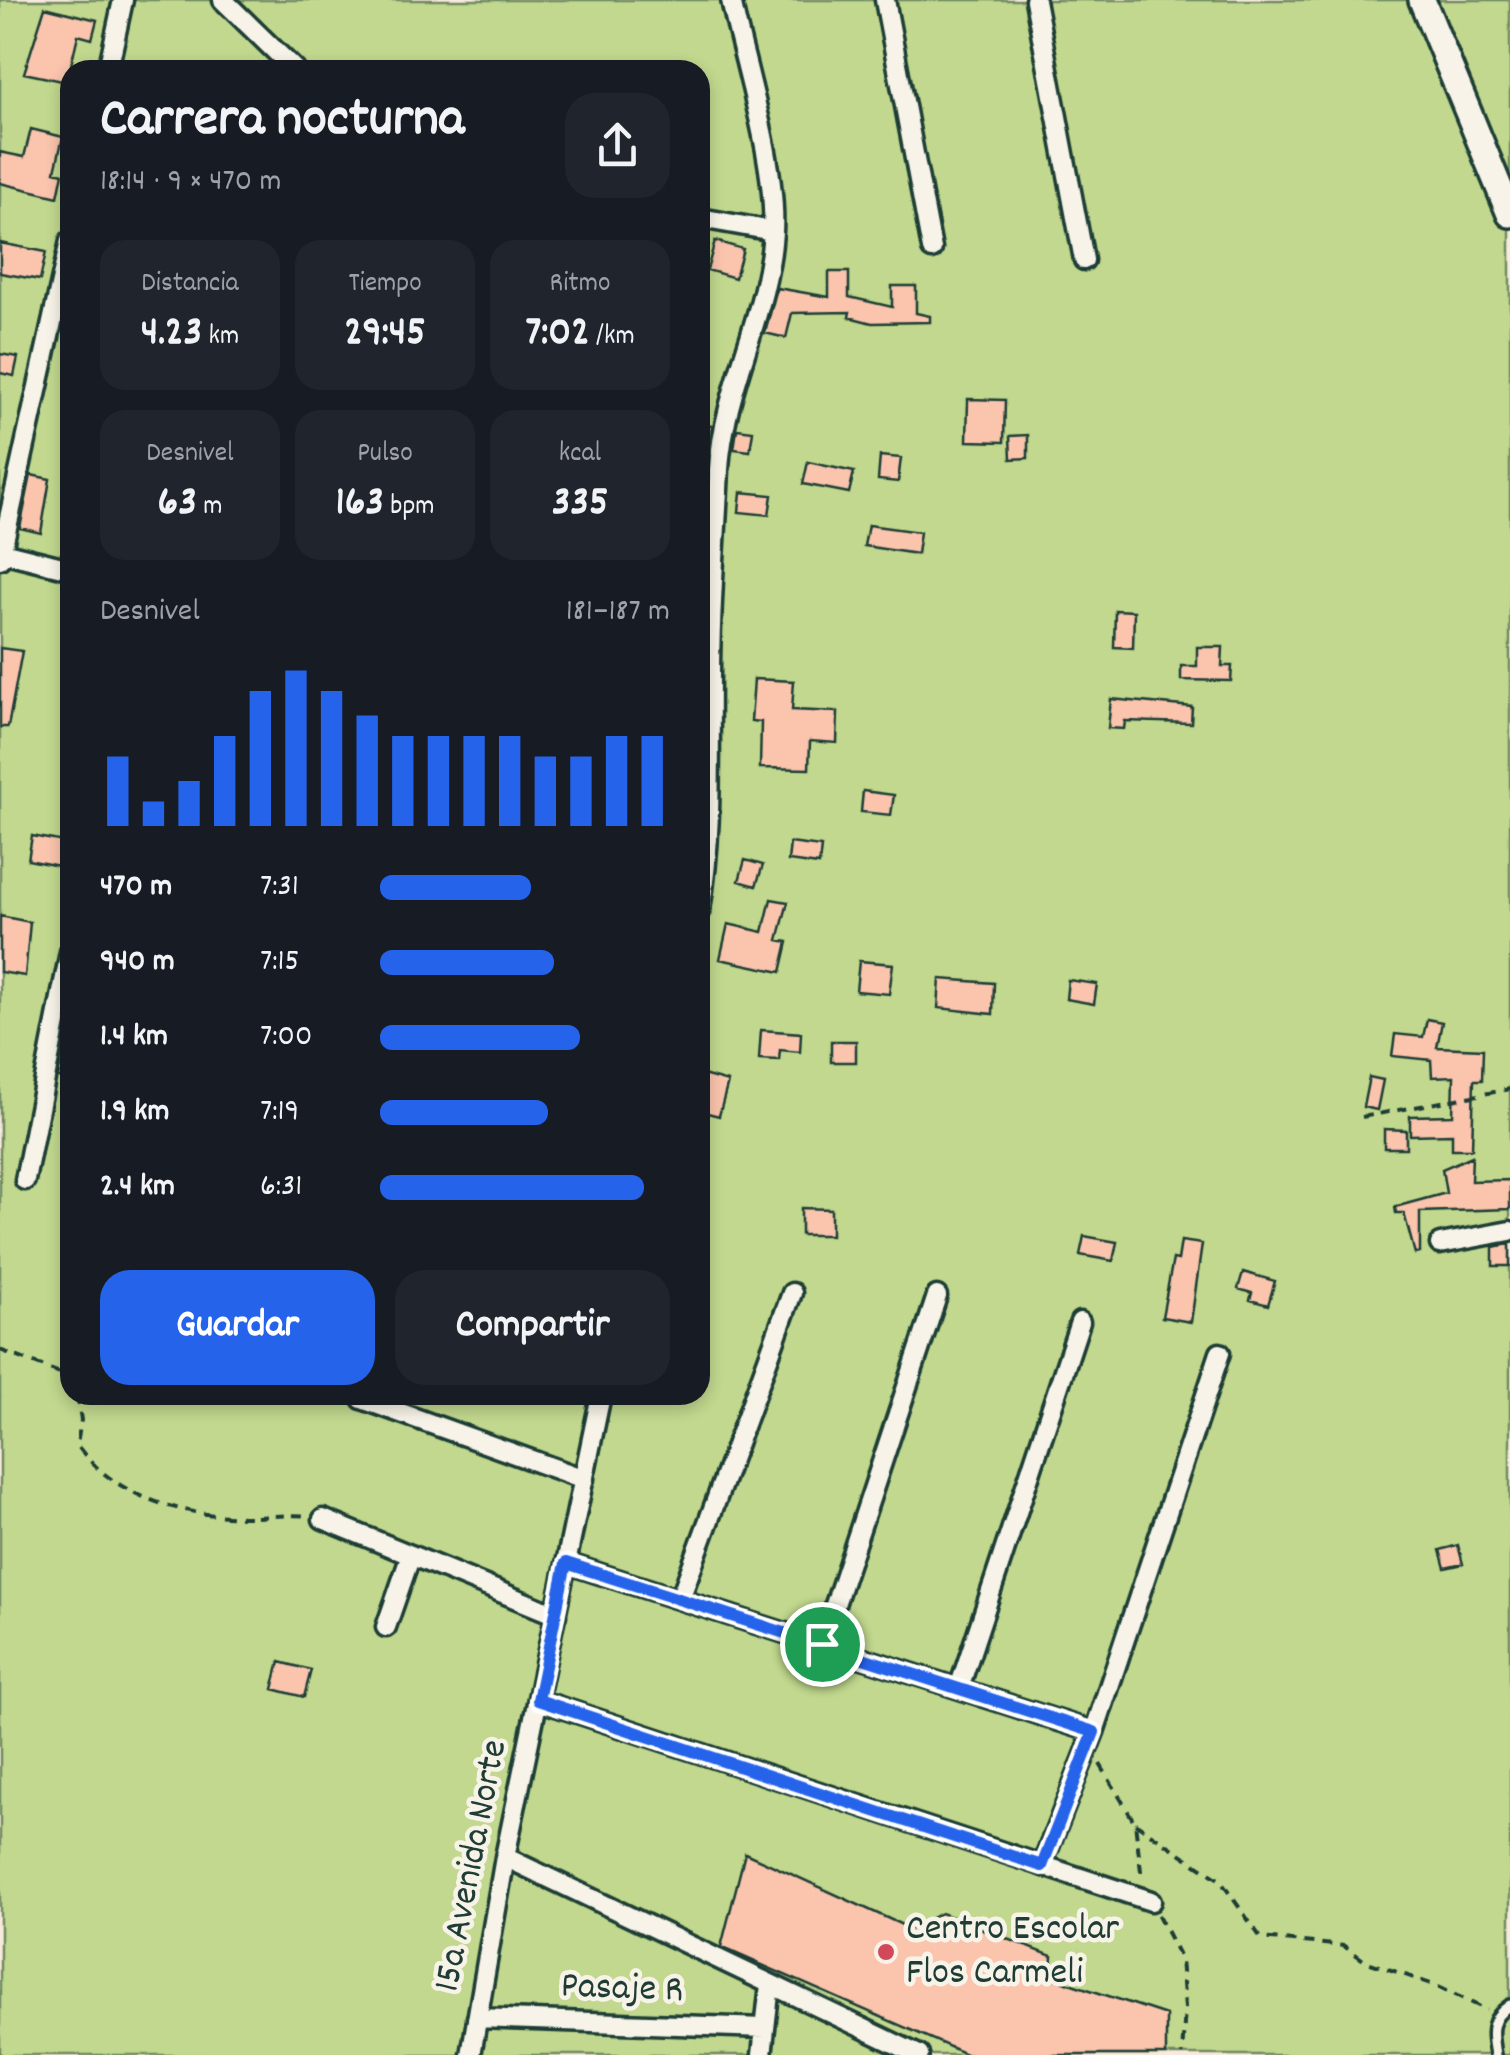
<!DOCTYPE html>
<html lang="es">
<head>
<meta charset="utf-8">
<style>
  :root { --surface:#171b24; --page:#20242c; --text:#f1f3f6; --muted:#9ea1a6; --accent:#2563eb }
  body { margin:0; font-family:Dekko,sans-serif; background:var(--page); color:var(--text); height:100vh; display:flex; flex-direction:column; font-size:38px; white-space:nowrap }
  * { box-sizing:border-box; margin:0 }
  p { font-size:32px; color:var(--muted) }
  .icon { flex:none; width:55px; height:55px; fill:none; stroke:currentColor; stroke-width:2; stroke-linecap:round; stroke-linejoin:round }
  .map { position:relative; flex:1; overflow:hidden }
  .details { position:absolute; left:60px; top:60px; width:650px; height:1345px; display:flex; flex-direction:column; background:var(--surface); border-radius:30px; box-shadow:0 5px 15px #0003 }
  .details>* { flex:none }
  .pin { position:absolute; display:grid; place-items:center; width:85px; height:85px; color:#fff; margin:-42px; border:5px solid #fff; border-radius:50%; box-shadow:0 2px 10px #0007 }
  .round { display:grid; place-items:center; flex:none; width:105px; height:105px; border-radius:30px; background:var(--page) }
  .head { display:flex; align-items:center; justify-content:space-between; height:170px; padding:0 40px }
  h1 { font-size:55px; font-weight:700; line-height:75px }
  .figures { display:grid; grid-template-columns:repeat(3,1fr); gap:15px; height:170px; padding:10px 40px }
  .figures div { display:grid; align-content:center; border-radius:25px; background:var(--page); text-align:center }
  .figures b { font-size:42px; font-weight:700 }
  .figures small { font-size:28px; font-weight:400 }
  .figures p { font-size:28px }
  .chart { height:280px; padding:20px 40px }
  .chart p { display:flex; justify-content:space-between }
  .chart svg { width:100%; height:180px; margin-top:10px; stroke:var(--accent); stroke-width:6 }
  .button { display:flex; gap:20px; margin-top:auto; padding:20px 40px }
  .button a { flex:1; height:115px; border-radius:30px; background:var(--accent); color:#fff; font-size:40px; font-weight:700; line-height:115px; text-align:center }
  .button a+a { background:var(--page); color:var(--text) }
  ul { padding:0 40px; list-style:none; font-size:32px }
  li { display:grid; grid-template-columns:160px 120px 1fr; align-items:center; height:75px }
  li i { height:25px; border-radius:12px; background:var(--accent) }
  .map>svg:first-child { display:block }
</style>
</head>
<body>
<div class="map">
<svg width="1510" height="2055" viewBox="0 0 1510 2055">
  <rect width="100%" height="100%" fill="#f8eadc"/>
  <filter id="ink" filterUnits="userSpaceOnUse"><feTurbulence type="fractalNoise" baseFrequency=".01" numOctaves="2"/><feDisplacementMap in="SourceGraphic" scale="20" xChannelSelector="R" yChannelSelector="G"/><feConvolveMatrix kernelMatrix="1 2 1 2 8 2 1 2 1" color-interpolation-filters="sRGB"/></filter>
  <g filter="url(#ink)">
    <path fill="#c1d88e" stroke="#708a61" stroke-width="2.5" fill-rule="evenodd" d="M 0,0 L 1510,0 L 1510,2055 L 0,2055 ZM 70,70 L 700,70 L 700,1395 L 70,1395 Z"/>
    <path fill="#fac4ad" stroke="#1f3d34" stroke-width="2.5" d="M 45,7 L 97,20 L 92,39 L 78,35 L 67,82 L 24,73 Z
      M 31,129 L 63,137 L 55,171 L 63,173 L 58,197 L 0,183 L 0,152 L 24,157 Z
      M 715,241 L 743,249 L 735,278 L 707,270 Z
      M 0,243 L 46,252 L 40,280 L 0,273 Z
      M 829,272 L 849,272 L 849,297 L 892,307 L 892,286 L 916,286 L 916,313 L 930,316 L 930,322 L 872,323 L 849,317 L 850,312 L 792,313 L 786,338 L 765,333 L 777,288 L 829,297 Z
      M 0,354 L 18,357 L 14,376 L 0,373 Z
      M 968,399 L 1005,400 L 1004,442 L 967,441 Z
      M 700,424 L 712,426 L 709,446 L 700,444 Z
      M 737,429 L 753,431 L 750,451 L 734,449 Z
      M 1028,435 L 1028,458 L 1011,459 L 1010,436 Z
      M 880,456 L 901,458 L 898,482 L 878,480 Z
      M 808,462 L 854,472 L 849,493 L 803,484 Z
      M 31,475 L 50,479 L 41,533 L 20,528 Z
      M 741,492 L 772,495 L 769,515 L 739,512 Z
      M 868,525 L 920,532 L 917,554 L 864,546 Z
      M 1115,610 L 1134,611 L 1133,648 L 1114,647 Z
      M 1197,647 L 1223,647 L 1222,666 L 1232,666 L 1231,681 L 1181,680 L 1181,666 L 1197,666 Z
      M 0,648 L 22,651 L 8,727 L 0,727 Z
      M 754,679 L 794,681 L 792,710 L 838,712 L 837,743 L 810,741 L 809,769 L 760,768 L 761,722 L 751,721 Z
      M 1111,699 L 1192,707 L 1191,723 L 1125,721 L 1124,729 L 1108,728 Z
      M 863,791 L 894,795 L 891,815 L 861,812 Z
      M 32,836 L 64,842 L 59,866 L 28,860 Z
      M 790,843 L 821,847 L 819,865 L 788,861 Z
      M 745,860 L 763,865 L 756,886 L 739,881 Z
      M 771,899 L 788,902 L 778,940 L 788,942 L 781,972 L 720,959 L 728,924 L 763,932 Z
      M 0,916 L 30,922 L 25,976 L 0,972 Z
      M 859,961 L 893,964 L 889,994 L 856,991 Z
      M 940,979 L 994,983 L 993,1014 L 938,1008 Z
      M 1068,980 L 1097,984 L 1094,1004 L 1066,999 Z
      M 70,1017 L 70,1080 L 58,1078 Z
      M 1427,1019 L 1442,1022 L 1437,1047 L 1483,1049 L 1482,1080 L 1474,1080 L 1472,1149 L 1452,1149 L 1452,1134 L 1410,1135 L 1410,1116 L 1453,1115 L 1454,1076 L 1432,1077 L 1431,1060 L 1392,1056 L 1395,1034 L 1423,1037 Z
      M 761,1030 L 801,1033 L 800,1052 L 780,1050 L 779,1060 L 759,1059 Z
      M 831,1041 L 856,1041 L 856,1062 L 831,1062 Z
      M 703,1075 L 728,1082 L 719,1116 L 700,1111 Z
      M 1369,1077 L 1383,1080 L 1377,1110 L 1363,1107 Z
      M 1384,1129 L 1406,1130 L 1406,1148 L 1384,1148 Z
      M 1472,1156 L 1471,1181 L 1510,1180 L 1510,1209 L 1420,1212 L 1420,1253 L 1415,1254 L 1404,1213 L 1396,1213 L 1395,1207 L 1446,1193 L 1442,1169 Z
      M 801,1208 L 831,1209 L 831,1235 L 801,1235 Z
      M 1084,1236 L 1117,1242 L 1113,1261 L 1080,1255 Z
      M 1181,1241 L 1202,1244 L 1191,1322 L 1162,1317 L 1173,1259 L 1178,1260 Z
      M 1510,1244 L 1510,1266 L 1493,1266 L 1493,1247 Z
      M 1243,1272 L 1275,1281 L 1268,1305 L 1250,1300 L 1252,1293 L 1238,1289 Z
      M 1458,1545 L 1463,1564 L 1445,1568 L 1440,1550 Z
      M 280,1662 L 311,1670 L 304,1697 L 273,1689 Z
      M 745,1853 L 911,1929 L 941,1913 L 1052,1956 L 1051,1977 L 1166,2015 L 1166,2055 L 968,2055 L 721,1947 Z"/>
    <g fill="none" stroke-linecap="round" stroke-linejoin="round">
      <defs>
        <path id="lane" d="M 1495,2055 C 1491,2031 1489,2019 1510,2005"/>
        <path id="street" d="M 223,0 L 295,70
          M 885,0 L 932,249
          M 1035,0 L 1084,260
          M 108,70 L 123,0
          M 700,218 L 773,231
          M 2,552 L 70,569
          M 0,559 L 70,241
          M 700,910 C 713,833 709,752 710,674 C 710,606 716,537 719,469 C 724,387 768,313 773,232 C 777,165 745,67 731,0
          M 25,1180 L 70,952
          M 1440,1244 L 1510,1231
          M 362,1399 L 584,1479
          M 323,1519 L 556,1615
          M 566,1563 L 1094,1732
          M 680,1599 L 792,1293
          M 386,1627 L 411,1555
          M 822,1644 L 937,1296
          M 959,1688 L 1080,1322
          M 538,1700 L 1151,1901
          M 505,1857 L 919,2055
          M 1042,1865 L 1094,1732 L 1220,1353
          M 477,2018 L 765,2028
          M 471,2055 L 505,1857 L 601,1395
          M 762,2055 L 770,1985"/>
        <path id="secondary" d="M 1422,0 L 1510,214"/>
      </defs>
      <use href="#lane" stroke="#1f3d34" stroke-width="16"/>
      <use href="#street" stroke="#1f3d34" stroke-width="25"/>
      <use href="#secondary" stroke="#1f3d34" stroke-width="32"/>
      <path stroke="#1f3d34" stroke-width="4" stroke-dasharray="10 8" stroke-linecap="butt" d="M 1362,1117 L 1510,1089
        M 0,1350 L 60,1373 L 70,1386
        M 77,1395 L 81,1420 L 77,1445 C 116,1500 188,1517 253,1517 C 271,1517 290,1514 308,1516
        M 1100,1764 L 1135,1823 L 1142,1879
        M 1135,1823 L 1220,1880 L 1261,1938 L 1344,1946 L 1365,1961 L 1434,1985 L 1487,2010
        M 1158,1915 L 1181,1959 L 1185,2008 L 1182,2055"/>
      <use href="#lane" stroke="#f7f3e8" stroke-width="9"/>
      <use href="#street" stroke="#f7f3e8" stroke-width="18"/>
      <use href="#secondary" stroke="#f7f3e8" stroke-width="25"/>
    </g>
  </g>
  <g fill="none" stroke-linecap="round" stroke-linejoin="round" filter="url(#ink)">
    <defs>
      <path id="route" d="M 566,1563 L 1094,1732 L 1042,1866 L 538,1700 Z"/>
    </defs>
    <use href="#route" stroke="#fff" stroke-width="20"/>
    <use href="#route" stroke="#2563eb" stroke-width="12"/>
  </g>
  <circle fill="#d1495b" stroke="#f7f3e8" stroke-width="4" cx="886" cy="1952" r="10"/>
  <g text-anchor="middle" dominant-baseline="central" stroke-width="9" stroke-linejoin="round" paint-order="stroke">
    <g font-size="38" fill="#1f3d34" stroke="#f7f3e8">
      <text transform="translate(473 1866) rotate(-79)">15a Avenida Norte</text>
      <text transform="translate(622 1990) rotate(2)">Pasaje R</text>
    </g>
    <g font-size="38" fill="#1f3d34" stroke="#f7f3e8" text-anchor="start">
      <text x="906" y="1930">Centro Escolar<tspan x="906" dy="44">Flos Carmeli</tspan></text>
    </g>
  </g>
</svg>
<div class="pin" style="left:822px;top:1644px;background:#1e9e55"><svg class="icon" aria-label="arrive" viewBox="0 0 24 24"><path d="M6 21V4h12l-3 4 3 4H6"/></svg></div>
<section class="details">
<div class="head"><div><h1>Carrera nocturna</h1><p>18:14 · 9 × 470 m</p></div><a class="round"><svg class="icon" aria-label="share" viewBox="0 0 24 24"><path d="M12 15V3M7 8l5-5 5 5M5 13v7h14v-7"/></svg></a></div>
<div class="figures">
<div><p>Distancia</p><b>4.23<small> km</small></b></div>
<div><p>Tiempo</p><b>29:45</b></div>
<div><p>Ritmo</p><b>7:02<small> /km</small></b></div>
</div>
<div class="figures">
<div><p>Desnivel</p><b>63<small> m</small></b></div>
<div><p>Pulso</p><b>163<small> bpm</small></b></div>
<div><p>kcal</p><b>335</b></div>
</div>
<div class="chart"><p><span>Desnivel</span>181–187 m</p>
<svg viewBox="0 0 160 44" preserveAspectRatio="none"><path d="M5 44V27M15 44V38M25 44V33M35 44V22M45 44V11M55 44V6M65 44V11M75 44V17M85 44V22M95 44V22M105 44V22M115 44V22M125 44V27M135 44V27M145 44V22M155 44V22"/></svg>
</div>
<ul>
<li><b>470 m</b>7:31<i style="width:52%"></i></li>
<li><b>940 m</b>7:15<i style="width:60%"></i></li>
<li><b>1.4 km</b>7:00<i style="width:69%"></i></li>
<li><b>1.9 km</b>7:19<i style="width:58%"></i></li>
<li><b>2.4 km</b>6:31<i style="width:91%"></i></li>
</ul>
<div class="button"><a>Guardar</a><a>Compartir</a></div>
</section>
</div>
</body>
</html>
